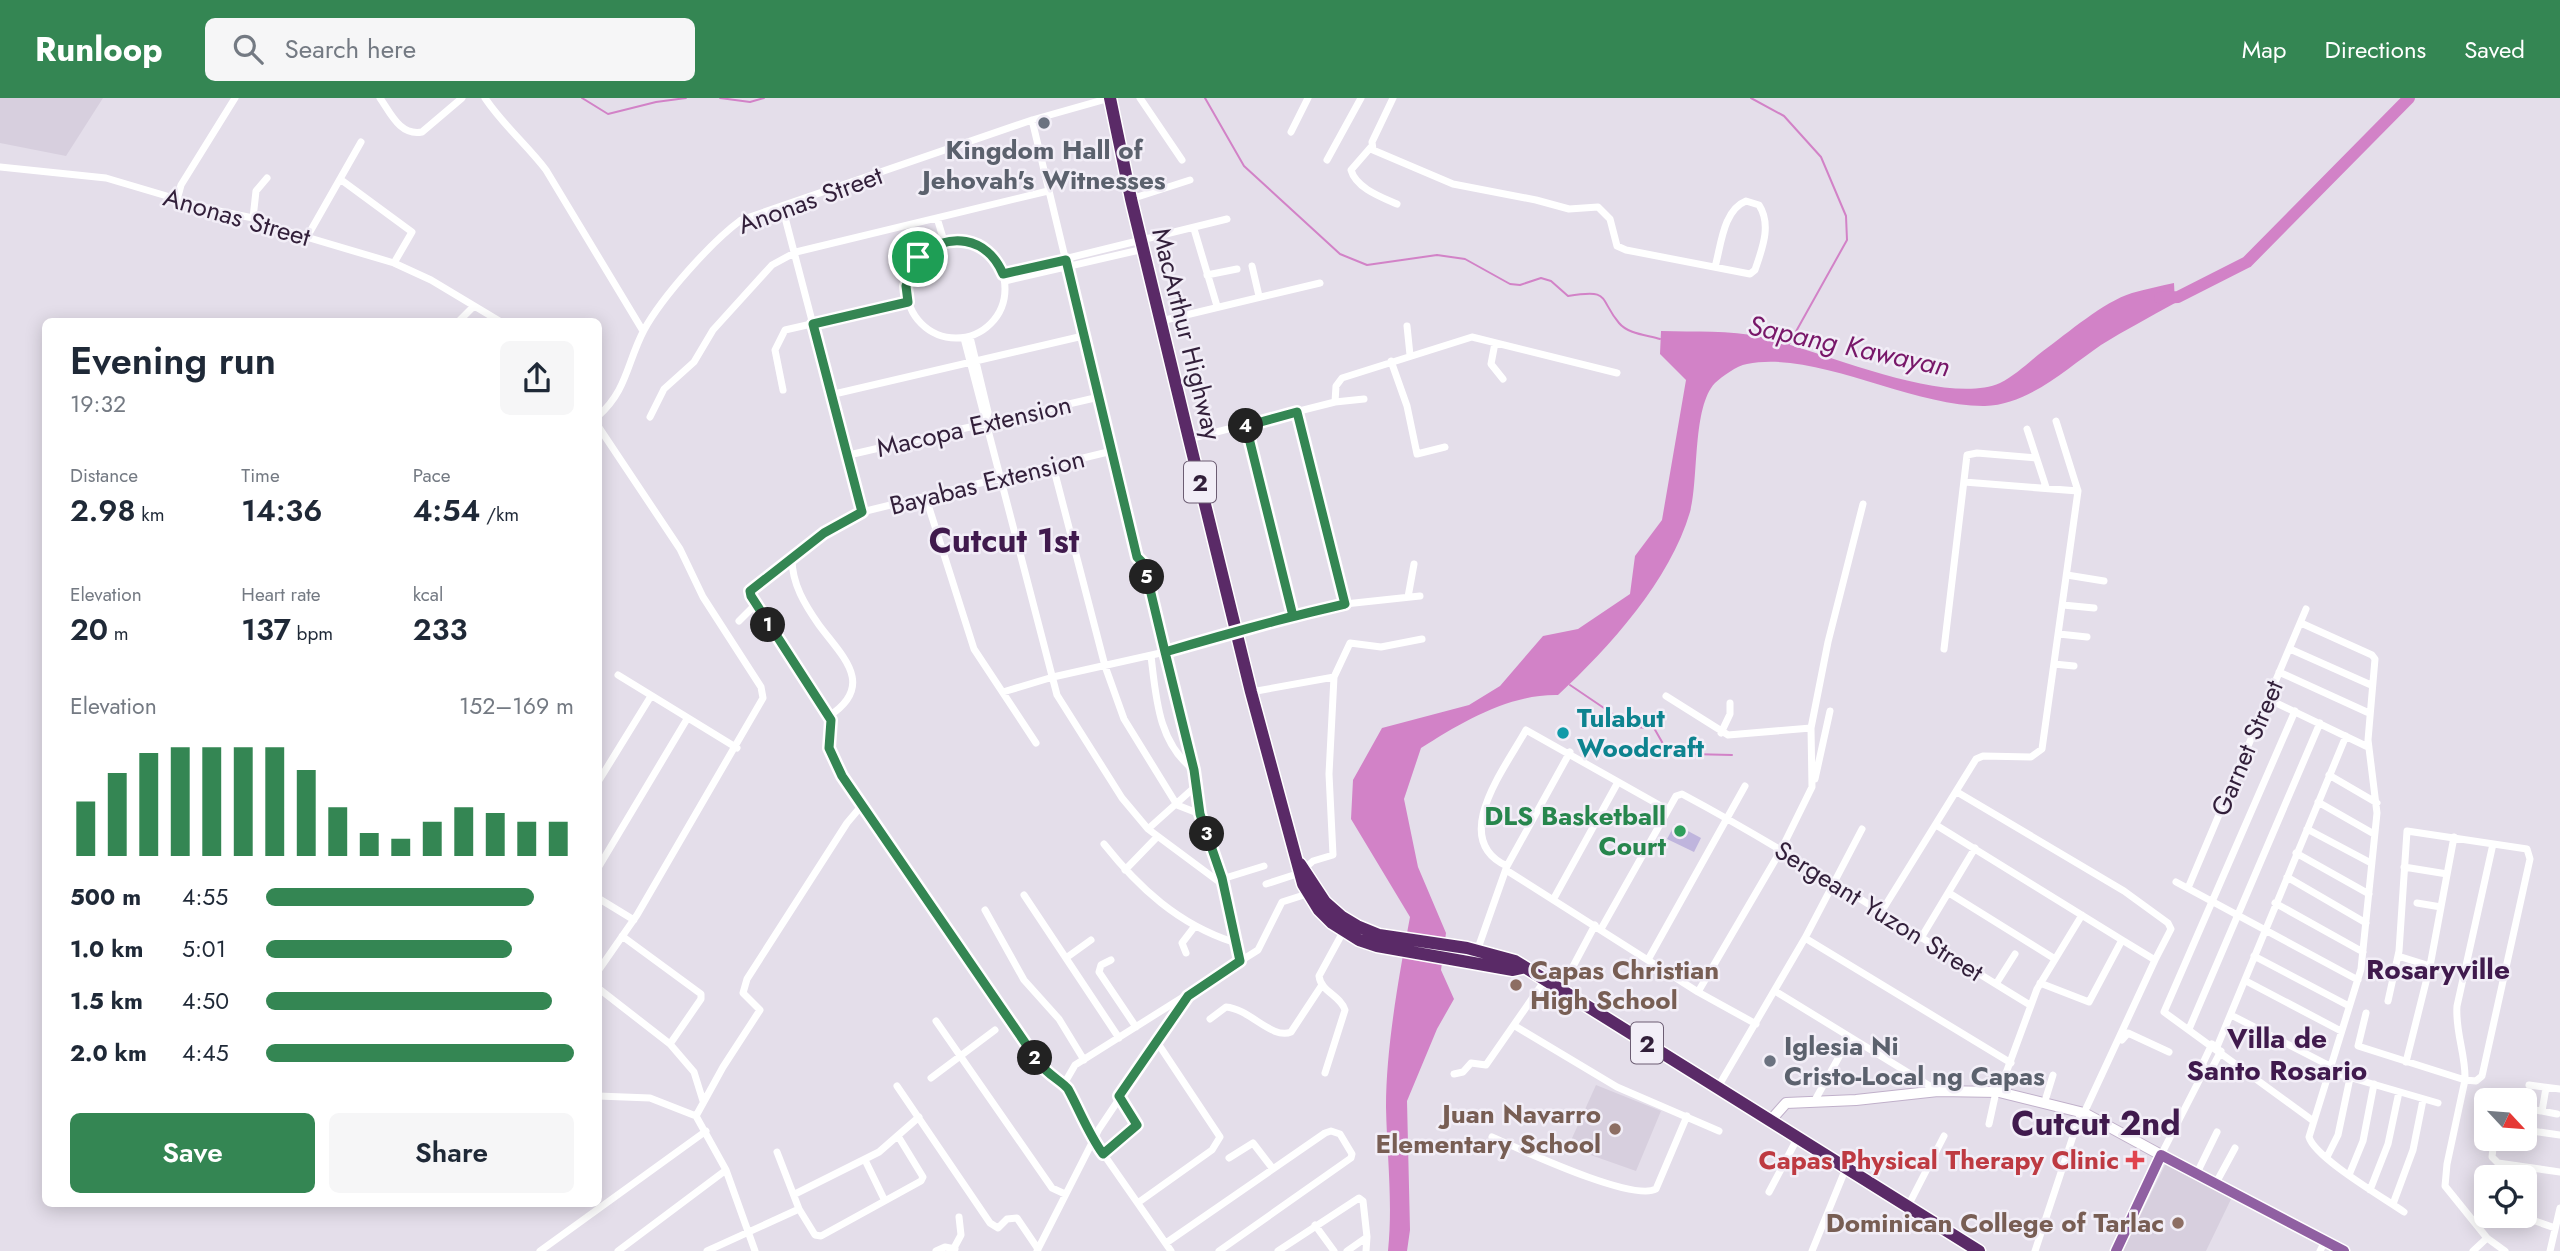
<!DOCTYPE html>
<html lang="en">
<head>
<meta charset="utf-8">
<style>
  :root { --surface:#fff; --page:#f6f6f7; --text:#1f2937; --muted:#747a83; --accent:#348653 }
  body { margin:0; font-family:Jost,sans-serif; background:var(--page); color:var(--text); height:100vh; display:flex; flex-direction:column; font-size:26px; white-space:nowrap }
  * { box-sizing:border-box; margin:0 }
  p { font-size:23px; color:var(--muted) }
  .icon { flex:none; width:38px; height:38px; fill:none; stroke:currentColor; stroke-width:2; stroke-linecap:round; stroke-linejoin:round }
  .map { position:relative; flex:1; overflow:hidden }
  .side { position:absolute; left:42px; top:220px; width:560px; height:889px; display:flex; flex-direction:column; background:var(--surface); border-radius:10px; box-shadow:0 4px 18px #0003 }
  .side>* { flex:none }
  .needle { width:46px; rotate:116deg }
  .controls { position:absolute; left:2474px; top:990px; display:grid; gap:14px }
  .controls a { display:grid; place-items:center; width:63px; height:63px; border-radius:10px; background:var(--surface); box-shadow:0 4px 18px #0003; font-size:35px }
  .pin { position:absolute; display:grid; place-items:center; width:60px; height:60px; color:#fff; margin:-30px; border:4px solid #fff; border-radius:50%; box-shadow:0 2px 7px #0007 }
  .km { position:absolute; width:35px; height:35px; margin:-18px; border-radius:50%; background:#222; color:#fff; font-size:19px; line-height:35px; text-align:center }
  .round { display:grid; place-items:center; flex:none; width:74px; height:74px; border-radius:10px; background:var(--page) }
  .summary { display:flex; align-items:center; justify-content:space-between; height:119px; padding:0 28px }
  h1 { font-size:38px; font-weight:600; line-height:52px }
  .figures { display:grid; grid-template-columns:repeat(3,1fr); gap:10px; height:119px; padding:7px 28px }
  .figures div { display:grid; align-content:center }
  .figures b { font-size:30px; font-weight:600 }
  .figures small { font-size:19px; font-weight:400 }
  .figures p { font-size:19px }
  .chart { height:196px; padding:14px 28px }
  .chart p { display:flex; justify-content:space-between }
  .chart svg { width:100%; height:126px; margin-top:7px; stroke:var(--accent); stroke-width:6 }
  .button { display:flex; gap:14px; margin-top:auto; padding:14px 28px }
  .button a { flex:1; height:80px; border-radius:10px; background:var(--accent); color:#fff; font-size:28px; font-weight:600; line-height:80px; text-align:center }
  .button a+a { background:var(--page); color:var(--text) }
  ul { padding:0 28px; list-style:none; font-size:23px }
  li { display:grid; grid-template-columns:112px 84px 1fr; align-items:center; height:52px }
  li i { height:18px; border-radius:9px; background:var(--accent) }
  header { display:flex; align-items:center; gap:42px; box-sizing:border-box; height:98px; padding:0 35px; background:var(--accent); color:#fff }
  header strong { font-size:33px }
  nav { display:flex; gap:38px; margin-inline-start:auto; font-size:24px }
  .search { width:490px; height:63px; background:var(--page); display:flex; align-items:center; gap:18px; box-sizing:border-box; padding:0 24px; border-radius:10px; color:var(--muted); font-size:26px }
  .map>svg:first-child { display:block }
</style>
</head>
<body>
<header>
<strong>Runloop</strong>
<div class="search"><svg class="icon" aria-label="search" viewBox="0 0 24 24"><circle cx="10" cy="10" r="6"/><path d="M15 15l6 6"/></svg>Search here</div>
<nav><a>Map</a><a>Directions</a><a>Saved</a></nav>
</header>
<div class="map">
<svg width="2560" height="1153" viewBox="0 0 2560 1153">
  <rect width="100%" height="100%" fill="#e4deea"/>
  <path fill="#d7cfde" d="M 0,0 L 103,0 L 66,58 L 0,45 Z
    M 1596,987 L 1661,1013 L 1636,1073 L 1568,1049 Z
    M 2166,1065 L 2233,1097 L 2206,1153 L 2123,1153 Z"/>
  <path fill="#bfb5dd" d="M 1675,726 L 1701,740 L 1694,754 L 1667,741 Z"/>
  <path fill="#d282c7" d="M 2174,185 L 2175,205 C 2150,219 2125,232 2101,247 C 2067,270 2029,307 1985,308 C 1912,309 1815,252 1747,266 C 1736,268 1723,278 1715,285 C 1692,309 1699,382 1690,414 C 1670,482 1610,549 1558,597 C 1509,596 1462,624 1421,650 L 1404,701 L 1418,769 L 1446,835 L 1441,872 L 1454,901 L 1437,931 L 1407,1003 L 1410,1132 L 1407,1153 L 1388,1153 C 1393,1104 1387,1058 1386,1009 C 1386,949 1399,878 1410,819 L 1351,721 L 1353,682 L 1382,630 L 1469,607 L 1500,588 L 1543,538 L 1578,531 L 1630,496 L 1635,458 L 1662,422 L 1686,282 L 1660,256 L 1661,233 C 1695,234 1729,232 1762,239 C 1820,252 1945,309 2000,285 C 2015,278 2030,263 2043,253 C 2068,235 2103,204 2132,195 C 2146,191 2160,188 2174,185 Z"/>
  <g fill="none" stroke-linecap="round" stroke-linejoin="round">
    <path stroke="#d282c7" stroke-width="2" d="M 582,0 L 608,16 L 656,4 L 686,0
      M 720,0 L 750,4 L 764,0
      M 1205,0 L 1244,68 L 1340,156 L 1367,167 L 1437,157 L 1465,161 L 1510,186 L 1520,187 L 1541,180 L 1551,183 L 1568,198 C 1612,191 1598,200 1619,225 C 1628,236 1647,237 1660,241
      M 1751,0 L 1784,18 L 1821,59 L 1846,118 L 1847,142 L 1789,246
      M 1570,587 L 1632,629 L 1654,630 L 1666,651 L 1690,656 L 1732,657"/>
    <path stroke="#d282c7" stroke-width="12" d="M 2160,200 L 2178,199 L 2247,164 L 2409,0"/>
    <defs>
      <path id="secondary" d="M 1770,1023 L 1786,1005 L 1856,1002 L 1938,993 L 1999,994 L 2084,1015 L 2161,1057"/>
      <path id="primary" d="M 2116,1153 L 2161,1057 L 2344,1153"/>
      <path id="highway" d="M 1110,0 L 1131,101 L 1189,341 L 1251,594 L 1303,786 L 1319,812 L 1332,825 L 1359,842 L 1377,848 L 1513,872 L 1522,870
        M 1300,766 L 1325,804 L 1342,819 L 1357,828 L 1379,837 L 1467,850 L 1515,863 L 1979,1153"/>
    </defs>
    <use href="#secondary" stroke="#c0b0ca" stroke-width="12"/>
    <use href="#primary" stroke="#fff" stroke-width="13"/>
    <use href="#highway" stroke="#fff" stroke-width="15"/>
    <path stroke="#fff" stroke-width="7" d="M 380,0 C 391,16 400,38 422,34 L 462,0
      M 485,0 C 503,27 527,47 546,72 L 643,233
      M 1140,0 L 1182,62
      M 1393,0 L 1372,44 L 1373,52 L 1453,86 L 1536,102 L 1569,111 L 1598,109 L 1610,121 L 1617,148 L 1626,152 L 1750,176 L 1755,172 C 1762,151 1772,127 1759,107 L 1746,103 C 1723,112 1721,148 1715,169
      M 1032,22 L 1137,459 L 1144,466 L 1180,610 L 1197,687 L 1200,716 L 1222,781 L 1240,863
      M 1291,34 L 1308,0
      M 1371,49 L 1351,72 C 1356,90 1381,99 1397,106
      M 1327,62 L 1361,0
      M 0,69 L 106,80 L 214,112 L 253,120 L 276,130 L 394,165 L 431,182 L 501,224
      M 340,81 L 412,134 L 394,165
      M 1131,101 L 1190,82
      M 177,102 L 181,87 L 235,0
      M 782,108 L 862,414
      M 253,120 L 256,93 L 267,80
      M 937,120 L 944,143
      M 1194,131 L 1217,208
      M 307,139 L 361,44
      M907 191a49 49 0 1 1 98 0a49 49 0 1 1-98 0Z
      M 1252,168 L 1259,198
      M 1003,176 L 1227,121
      M 1207,177 L 1237,171
      M 1005,183 L 1144,151
      M 1161,223 L 1320,185
      M 458,224 L 473,209
      M 1407,228 L 1410,257
      M 970,239 L 988,314 L 986,323
      M 964,240 L 1057,597 L 1122,700 L 1148,731 L 1222,786
      M 1495,245 L 1491,266 L 1503,281
      M 1391,263 L 1407,308 L 1417,356 L 1445,349
      M 783,292 L 775,252 L 785,232 L 908,204
      M 830,297 L 1083,238
      M 1335,304 L 1364,301
      M 1297,314 L 1345,506
      M 598,318 C 627,293 627,264 644,232 C 662,199 711,144 741,122 L 1032,22 L 1110,0
      M 650,319 L 664,291 L 694,264 L 713,232 L 772,167 L 796,154 L 1048,93
      M 598,328 L 680,451 L 703,499 L 761,589 L 763,600 L 637,817 L 598,873
      M 1246,328 L 1293,518
      M 2027,331 L 2046,389
      M 1189,341 L 1335,304 L 1336,288 L 1342,280 L 1472,239 L 1617,275
      M 1112,353 L 862,414 L 825,435 L 750,493 L 755,507 L 831,622 L 829,650 L 842,678 L 1039,965 L 1049,978 L 1066,988 L 1093,1041 L 1171,1153
      M 849,357 L 1099,299
      M 1053,368 L 1105,568 L 1124,621 L 1177,707 L 1200,716
      M 1964,384 L 2078,393
      M 925,397 L 974,551 L 1036,645
      M 792,461 C 792,486 805,507 819,527 C 841,557 877,587 829,618
      M 2067,477 L 2104,483
      M 1408,499 L 1414,466
      M 2063,507 L 2094,510
      M 739,523 L 755,507
      M 2301,525 L 2372,557 L 2375,561 L 2368,642 L 2377,715 L 2361,871 L 2309,1039 C 2315,1060 2384,1100 2404,1114
      M 2059,536 L 2087,539
      M 1944,551 L 1967,357 L 1977,355 L 2036,360
      M 2290,551 L 2371,587
      M 1151,558 C 1156,599 1158,645 1194,672
      M 2054,566 L 2074,568
      M 2279,574 L 2369,615
      M 618,577 L 737,650
      M 1334,579 L 1350,545 L 1381,549 L 1422,541
      M 1003,594 L 1053,579 L 1165,554 L 1305,515 L 1345,506 L 1420,498
      M 1251,594 L 1334,579 L 1329,676 L 1333,757 L 1313,763 L 1304,771
      M 1666,598 L 1728,637 L 1811,630
      M 2268,601 L 2368,649
      M 2295,613 L 2164,914 L 2312,1022
      M 1721,635 L 1730,616 L 1730,605
      M 2329,677 L 2377,705
      M 1815,681 L 1830,613
      M 598,684 L 651,598
      M 1957,694 L 2124,793 L 2168,825 L 2171,831 L 2155,862
      M 2318,704 L 2374,736
      M 1936,727 L 2122,842
      M 1148,731 L 1197,687
      M 2307,731 L 2371,765
      M 1104,746 C 1139,790 1178,826 1233,844
      M 2493,746 L 2457,908 C 2455,934 2466,957 2465,982 L 2447,1066 L 2445,1088 L 2487,1140 L 2505,1153
      M 2296,755 L 2369,796
      M 1507,768 C 1448,741 1506,669 1526,632 L 1668,712
      M 2404,769 L 2447,776
      M 598,770 L 687,621
      M 1125,772 L 1157,739
      M 1506,772 L 1698,894 L 1756,926
      M 2287,779 L 2366,825
      M 1222,781 L 1264,768
      M 2176,784 L 2358,882
      M 1266,786 L 1300,775
      M 2188,790 L 2306,511
      M 1949,795 L 2055,861
      M 1024,797 L 1119,940
      M 598,800 L 634,822
      M 1553,802 L 1618,684
      M 2275,805 L 2363,854
      M 2417,805 L 2441,809
      M 985,812 L 1024,882 L 1059,921 L 1084,962
      M 1880,816 L 1976,661 L 1983,658 L 2031,659 L 2042,651 L 2078,393 L 2056,323
      M 1601,831 L 1676,698 L 1682,696 C 1802,760 1914,837 2030,907
      M 622,838 L 701,896 L 701,901 L 670,946
      M 1805,840 L 2011,965
      M 1921,840 L 1975,750
      M 1477,853 L 1507,768 L 1570,654
      M 1186,855 L 1182,845 L 1195,828
      M 2254,858 L 2349,908
      M 2398,858 L 2430,868
      M 1066,860 L 1091,842
      M 1649,860 L 1745,688
      M 1111,862 L 1101,867 L 1099,874 L 1136,929
      M 2246,883 L 2341,933
      M 2040,885 L 2089,904 L 2122,842 L 2155,862 L 2084,1015
      M 1996,886 L 2015,856
      M 598,890 L 670,946 L 694,974 L 703,1003
      M 1561,891 L 1595,827
      M 1775,893 L 1938,993
      M 1698,894 L 1781,752 L 1812,689 L 1811,630 L 1828,544 L 1863,406
      M 2366,915 L 2358,948 L 2465,982 L 2476,983 L 2482,978 L 2530,761 L 2527,751 L 2407,733 L 2399,853 L 2388,903
      M 2231,917 L 2330,968
      M 1210,921 L 1226,909 C 1250,911 1272,942 1291,934 L 1322,887
      M 936,923 L 1052,1090 L 1065,1096
      M 1515,928 L 1617,989 L 1719,1033
      M 2189,931 L 2320,625
      M 2122,942 L 2128,935 L 2169,954
      M 2217,949 L 2346,638
      M 2406,964 L 2430,868 L 2454,739
      M 2204,973 L 2212,970 L 2221,953
      M 2328,973 L 2438,1005
      M 1325,975 L 1345,912 C 1340,897 1321,894 1319,878 L 1343,834
      M 1454,976 L 1463,974 L 1471,965 L 1486,967 L 1545,882
      M 931,980 L 995,932
      M 1064,986 L 1075,967 L 1258,852 L 1282,804 L 1307,796
      M 2529,987 L 2560,991
      M 897,988 L 990,1125 L 998,1130 L 1007,1121 L 1017,1120 L 1038,1151
      M 1718,989 L 1805,840 L 1862,731
      M 1999,994 L 2037,891 L 2082,817
      M 598,998 L 650,1000 L 696,1018 L 726,1072 L 755,1153
      M 2045,1003 L 2053,977
      M 1814,1004 L 1850,939
      M 2525,1010 L 2557,1016
      M 2542,1013 L 2546,990
      M 696,1018 L 723,969 L 760,912 L 743,895 L 747,881 L 847,725 L 863,706
      M 1989,1026 L 1996,994
      M 2525,1032 L 2560,1037
      M 1492,1039 C 1520,1051 1632,1104 1656,1091 L 1687,1018
      M 2494,1041 L 2492,1059 L 2498,1065 L 2560,1074
      M 1103,1056 L 1137,1027 L 1119,998
      M 2161,1057 L 2204,973 L 2203,965 L 2212,946
      M 2327,1059 L 2338,1037 L 2350,980
      M 1229,1060 L 1253,1045 L 1273,1071
      M 865,1062 L 884,1101
      M 2197,1075 L 2217,1034
      M 2349,1077 L 2363,1043 L 2374,986
      M 2216,1085 L 2235,1050
      M 2370,1092 L 2388,1046 L 2399,994
      M 1769,1094 L 1798,1039
      M 795,1096 L 879,1054 L 919,1019
      M 1139,1104 L 1212,1052 L 1220,1039 L 1157,944
      M 2393,1106 L 2413,1052 L 2423,1002
      M 1907,1110 L 1944,1038
      M 799,1111 L 815,1137 L 821,1138 L 921,1083 L 923,1079 L 898,1038
      M 2521,1118 L 2555,1130
      M 1315,1127 L 1334,1153
      M 1166,1145 L 1325,1035 L 1331,1033 L 1340,1036 L 1352,1056 L 1351,1060 L 1219,1153
      M 954,1150 L 961,1137 L 959,1119
      M 540,1153 L 706,1033
      M 618,1153 L 726,1072
      M 707,1153 L 799,1111 L 777,1054
      M 936,1153 L 945,1149 L 955,1151
      M 1037,1153 L 1099,1031 L 1186,901
      M 1278,1153 L 1359,1100 L 1363,1103 L 1367,1139 L 1347,1153
      M 1366,1153 L 1367,1139
      M 1812,1153 L 1846,1070
      M 2035,1153 L 2081,1014
      M 2320,1153 L 2325,1143
      M 2473,1153 L 2487,1140
      M 2550,1153 L 2560,1110"/>
    <use href="#secondary" stroke="#fff" stroke-width="10"/>
    <use href="#primary" stroke="#9060a2" stroke-width="10"/>
    <use href="#highway" stroke="#5a2a67" stroke-width="12"/>
  </g>
  <g fill="none" stroke-linecap="round" stroke-linejoin="round">
    <defs>
      <path id="route" d="M 918,159 L 906,188 L 908,204 L 813,226 L 862,414 L 824,435 L 750,493 L 751,498 L 831,622 L 829,650 L 842,678 L 1039,965 C 1047,976 1064,985 1068,991 C 1080,1013 1088,1035 1103,1056 L 1137,1027 L 1119,998 L 1188,898 L 1240,863 L 1222,780 L 1200,716 L 1194,672 L 1165,554 L 1293,518 L 1246,328 L 1297,314 L 1345,506 C 1284,520 1225,536 1165,554 L 1144,466 L 1137,459 L 1066,162 L 1003,176 C 987,138 948,133 918,159"/>
    </defs>
    <use href="#route" stroke="#fff" stroke-width="14"/>
    <use href="#route" stroke="#348653" stroke-width="9"/>
  </g>
  <g fill="#6b7280" stroke="#f2eef7" stroke-width="2.5">
    <circle cx="1044" cy="25" r="7"/>
    <circle cx="1770" cy="963" r="7"/>
  </g>
  <circle fill="#0f9aa8" stroke="#f2eef7" stroke-width="2.5" cx="1563" cy="635" r="7"/>
  <circle fill="#2e9e5b" stroke="#f2eef7" stroke-width="2.5" cx="1680" cy="733" r="7"/>
  <g fill="#8d6e63" stroke="#f2eef7" stroke-width="2.5">
    <circle cx="1516" cy="887" r="7"/>
    <circle cx="1615" cy="1031" r="7"/>
    <circle cx="2178" cy="1125" r="7"/>
  </g>
  <path fill="#e0444e" stroke="#f2eef7" stroke-width="2.5" d="M2131.5 1051.5h7v7h7v7h-7v7h-7v-7h-7v-7h7z"/>
  <g text-anchor="middle" dominant-baseline="central" stroke-width="5" stroke-linejoin="round" paint-order="stroke">
    <g fill="#f2eef7" stroke="#6c5d73" stroke-width="2">
      <rect x="1184" y="363.5" width="32" height="41" rx="5"/>
      <rect x="1631" y="924.5" width="32" height="41" rx="5"/>
    </g>
    <g font-size="24" font-weight="bold" fill="#321f3a">
      <text x="1200" y="384">2</text>
      <text x="1647" y="945">2</text>
    </g>
    <g font-size="26" font-weight="bold" fill="#5b616d" stroke="#f2eef7">
      <text x="1044" y="52">Kingdom Hall of<tspan x="1044" dy="30">Jehovah's Witnesses</tspan></text>
      <text x="1784" y="948" text-anchor="start">Iglesia Ni<tspan x="1784" dy="30">Cristo-Local ng Capas</tspan></text>
    </g>
    <g font-size="26" fill="#321f3a" stroke="#f2eef7">
      <text transform="translate(810 102) rotate(-20)">Anonas Street</text>
      <text transform="translate(237 119) rotate(16)">Anonas Street</text>
      <text transform="translate(1187 236) rotate(76)">MacArthur Highway</text>
      <text transform="translate(974 328) rotate(-13)">Macopa Extension</text>
      <text transform="translate(987 384) rotate(-14)">Bayabas Extension</text>
      <text transform="translate(2247 650) rotate(-67)">Garnet Street</text>
      <text transform="translate(1879 813) rotate(32)">Sergeant Yuzon Street</text>
    </g>
    <g font-size="26" font-weight="bold" fill="#0d838f" stroke="#f2eef7" text-anchor="start">
      <text x="1577" y="620">Tulabut<tspan x="1577" dy="30">Woodcraft</tspan></text>
    </g>
    <g font-size="26" font-weight="bold" fill="#27864d" stroke="#f2eef7" text-anchor="end">
      <text x="1666" y="718">DLS Basketball<tspan x="1666" dy="30">Court</tspan></text>
    </g>
    <g font-size="26" font-weight="bold" fill="#785e54" stroke="#f2eef7" text-anchor="end">
      <text x="1530" y="872" text-anchor="start">Capas Christian<tspan x="1530" dy="30">High School</tspan></text>
      <text x="1601" y="1016">Juan Navarro<tspan x="1601" dy="30">Elementary School</tspan></text>
      <text x="2164" y="1125">Dominican College of Tarlac</text>
    </g>
    <g font-size="26" font-weight="bold" fill="#be3a42" stroke="#f2eef7" text-anchor="end">
      <text x="2119" y="1062">Capas Physical Therapy Clinic</text>
    </g>
    <g font-size="28" font-style="italic" fill="#781769" stroke="#f2eef7">
      <text transform="translate(1849 248) rotate(12)">Sapang Kawayan</text>
    </g>
    <g font-size="28" font-weight="bold" fill="#401a4d" stroke="#f2eef7">
      <text x="2438" y="871">Rosaryville</text>
      <text x="2277" y="940">Villa de<tspan x="2277" dy="32">Santo Rosario</tspan></text>
    </g>
    <g font-size="33" font-weight="bold" fill="#401a4d" stroke="#f2eef7">
      <text x="1004" y="442">Cutcut 1st</text>
      <text x="2096" y="1025">Cutcut 2nd</text>
    </g>
  </g>
</svg>
<div class="controls">
<a><svg class="needle" viewBox="-14 -14 28 28"><path d="M0-13l5 13h-10z" fill="#e53935"/><path d="M0 13l5-13h-10z" fill="#747a83"/></svg></a>
<a><svg class="icon" aria-label="locate" viewBox="0 0 24 24"><circle cx="12" cy="12" r="6"/><path d="M12 2v4M12 18v4M2 12h4M18 12h4"/></svg></a>
</div>
<div class="pin" style="left:918px;top:159px;background:#1e9e55"><svg class="icon" aria-label="arrive" viewBox="0 0 24 24"><path d="M6 21V4h12l-3 4 3 4H6"/></svg></div>
<b class="km" style="left:768px;top:527px">1</b>
<b class="km" style="left:1035px;top:960px">2</b>
<b class="km" style="left:1207px;top:736px">3</b>
<b class="km" style="left:1246px;top:328px">4</b>
<b class="km" style="left:1147px;top:479px">5</b>
<section class="side">
<div class="summary"><div><h1>Evening run</h1><p>19:32</p></div><a class="round"><svg class="icon" aria-label="share" viewBox="0 0 24 24"><path d="M12 15V3M7 8l5-5 5 5M5 13v7h14v-7"/></svg></a></div>
<div class="figures">
<div><p>Distance</p><b>2.98<small> km</small></b></div>
<div><p>Time</p><b>14:36</b></div>
<div><p>Pace</p><b>4:54<small> /km</small></b></div>
</div>
<div class="figures">
<div><p>Elevation</p><b>20<small> m</small></b></div>
<div><p>Heart rate</p><b>137<small> bpm</small></b></div>
<div><p>kcal</p><b>233</b></div>
</div>
<div class="chart"><p><span>Elevation</span>152–169 m</p>
<svg viewBox="0 0 160 44" preserveAspectRatio="none"><path d="M5 44V25M15 44V15M25 44V8M35 44V6M45 44V6M55 44V6M65 44V6M75 44V14M85 44V27M95 44V36M105 44V38M115 44V32M125 44V27M135 44V29M145 44V32M155 44V32"/></svg>
</div>
<ul>
<li><b>500 m</b>4:55<i style="width:87%"></i></li>
<li><b>1.0 km</b>5:01<i style="width:80%"></i></li>
<li><b>1.5 km</b>4:50<i style="width:93%"></i></li>
<li><b>2.0 km</b>4:45<i style="width:100%"></i></li>
</ul>
<div class="button"><a>Save</a><a>Share</a></div>
</section>
</div>
</body>
</html>
